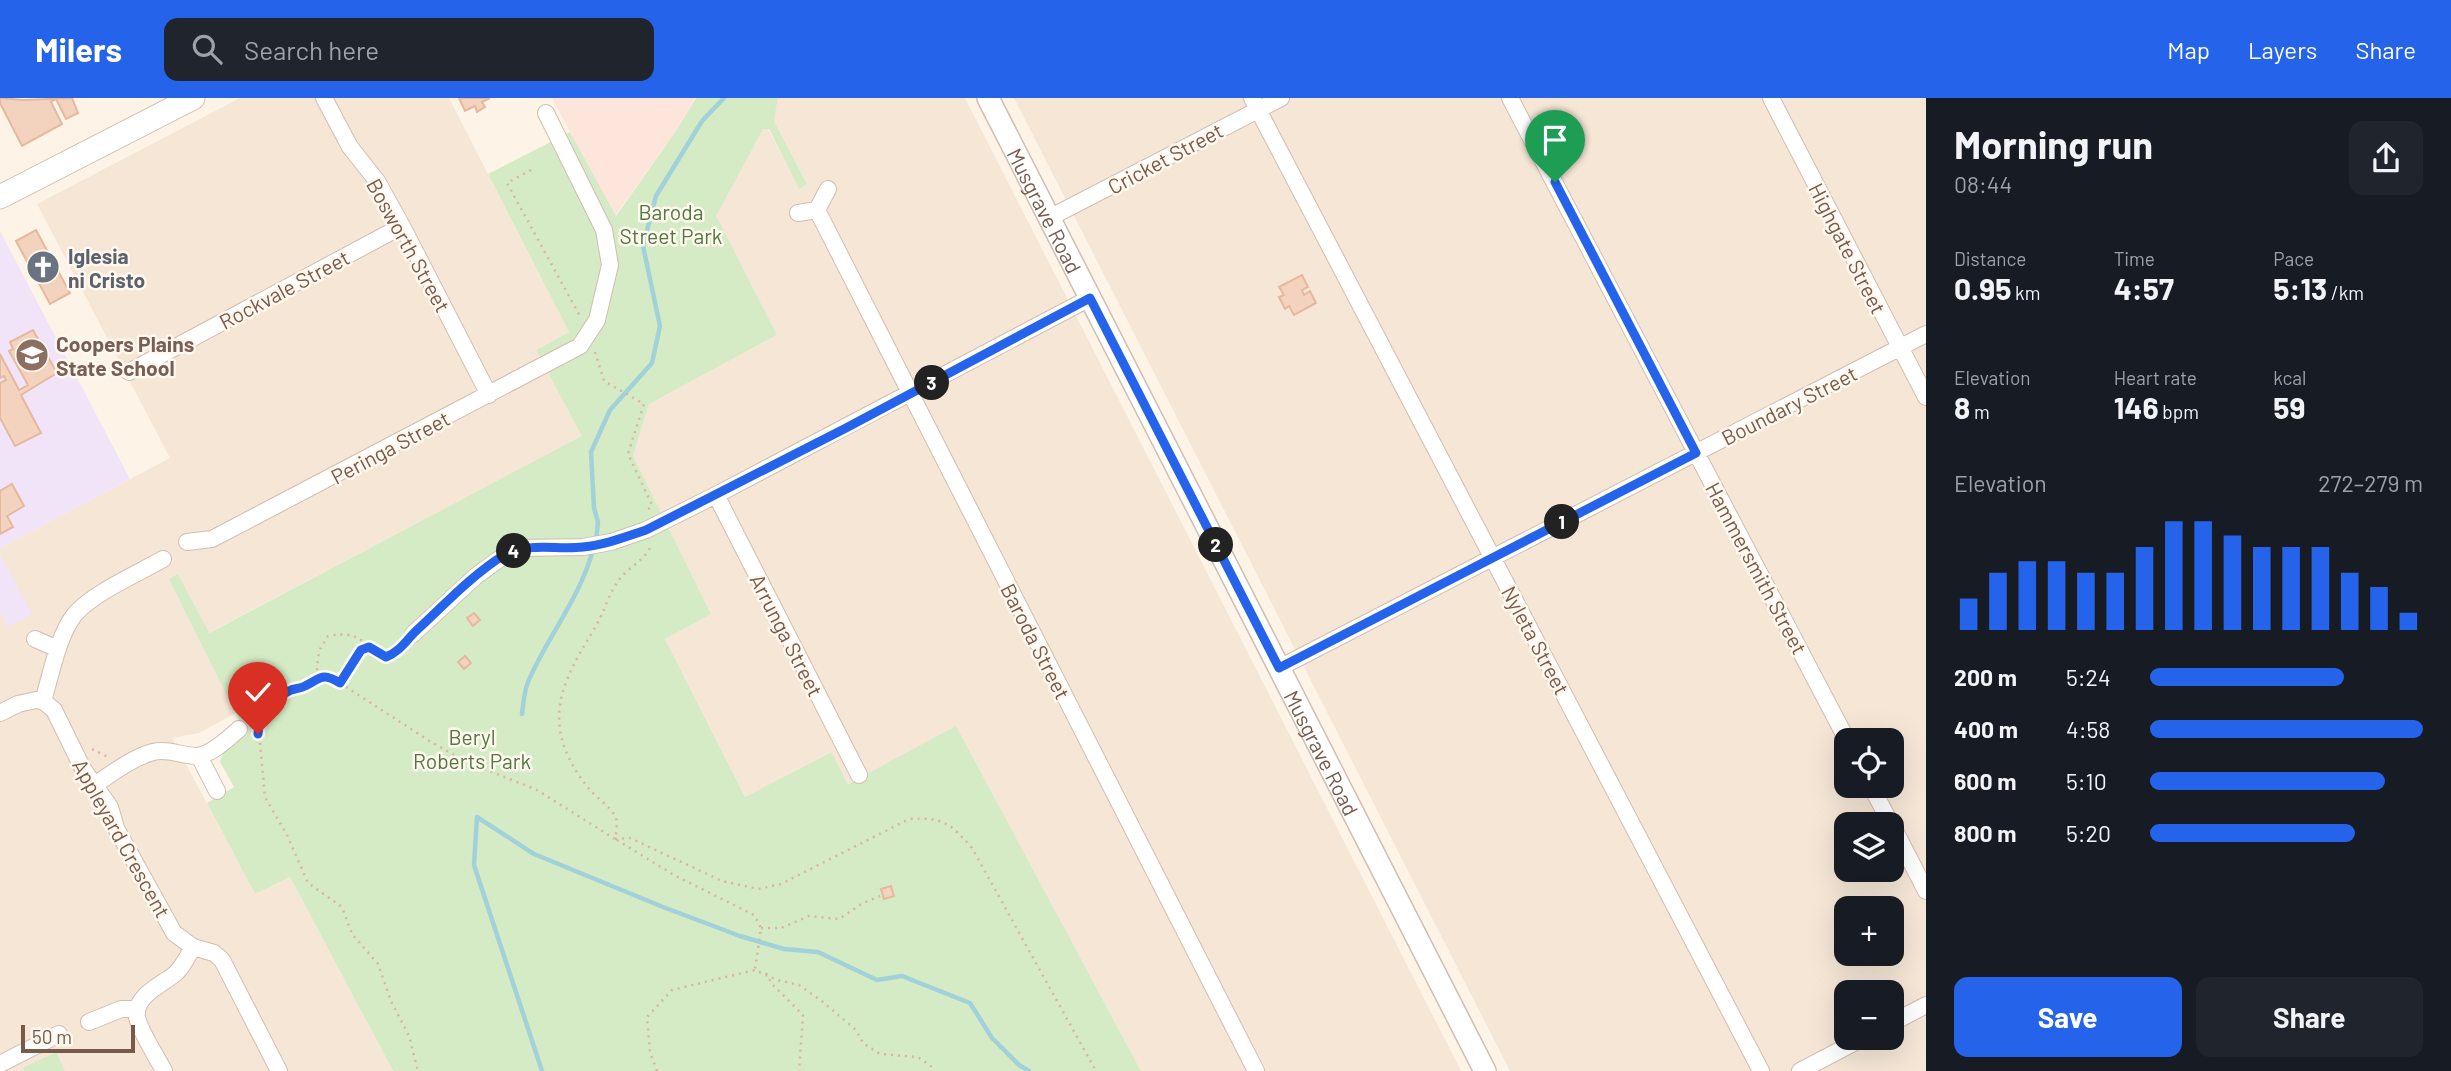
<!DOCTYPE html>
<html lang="en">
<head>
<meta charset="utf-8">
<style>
  :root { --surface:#171b24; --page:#20242c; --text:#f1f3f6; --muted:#9ea1a6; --accent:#2563eb }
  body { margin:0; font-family:Barlow,sans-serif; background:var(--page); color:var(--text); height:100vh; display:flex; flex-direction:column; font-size:26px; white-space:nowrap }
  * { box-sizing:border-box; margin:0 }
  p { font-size:23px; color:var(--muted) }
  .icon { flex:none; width:38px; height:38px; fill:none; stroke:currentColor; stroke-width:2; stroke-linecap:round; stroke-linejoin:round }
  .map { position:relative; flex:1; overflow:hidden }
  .sheet { display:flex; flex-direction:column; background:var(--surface); width:525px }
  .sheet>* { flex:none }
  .tools { position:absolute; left:1834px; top:630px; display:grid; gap:14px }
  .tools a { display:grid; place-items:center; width:70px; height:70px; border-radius:14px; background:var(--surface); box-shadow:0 7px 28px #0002; font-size:35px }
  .scale { position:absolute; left:21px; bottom:18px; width:114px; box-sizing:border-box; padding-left:7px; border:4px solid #775a4b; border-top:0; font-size:19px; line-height:24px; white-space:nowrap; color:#775a4b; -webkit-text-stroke:5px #fff8ee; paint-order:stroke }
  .pin { position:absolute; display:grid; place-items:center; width:60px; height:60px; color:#fff; margin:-72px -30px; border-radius:50% 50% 50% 0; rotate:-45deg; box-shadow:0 0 7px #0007 }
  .pin .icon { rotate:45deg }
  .km { position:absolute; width:35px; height:35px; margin:-18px; border-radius:50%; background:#222; color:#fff; font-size:19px; line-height:35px; text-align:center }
  .round { display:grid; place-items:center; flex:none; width:74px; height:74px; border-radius:14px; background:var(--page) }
  .overview { display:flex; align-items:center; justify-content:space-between; height:119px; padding:0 28px }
  h1 { font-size:38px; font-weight:700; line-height:52px }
  .figures { display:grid; grid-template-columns:repeat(3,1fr); gap:10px; height:119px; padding:7px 28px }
  .figures div { display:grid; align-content:center }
  .figures b { font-size:30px; font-weight:700 }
  .figures small { font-size:19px; font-weight:400 }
  .figures p { font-size:19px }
  .chart { height:196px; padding:14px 28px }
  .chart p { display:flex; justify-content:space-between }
  .chart svg { width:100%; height:126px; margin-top:7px; stroke:var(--accent); stroke-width:6 }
  .button { display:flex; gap:14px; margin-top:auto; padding:14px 28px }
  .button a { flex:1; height:80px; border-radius:14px; background:var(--accent); color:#fff; font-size:28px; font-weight:700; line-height:80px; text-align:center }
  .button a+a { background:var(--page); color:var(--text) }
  ul { padding:0 28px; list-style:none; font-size:23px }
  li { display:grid; grid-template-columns:112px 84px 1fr; align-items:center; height:52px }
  li i { height:18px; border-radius:9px; background:var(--accent) }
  header { display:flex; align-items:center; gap:42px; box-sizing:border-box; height:98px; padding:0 35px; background:var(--accent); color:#fff }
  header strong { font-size:33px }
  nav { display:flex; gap:38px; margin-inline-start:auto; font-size:24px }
  .search { width:490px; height:63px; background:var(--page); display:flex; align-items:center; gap:18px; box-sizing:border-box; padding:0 24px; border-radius:14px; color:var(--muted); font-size:26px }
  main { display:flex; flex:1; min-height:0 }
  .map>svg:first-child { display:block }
</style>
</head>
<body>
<header>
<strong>Milers</strong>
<div class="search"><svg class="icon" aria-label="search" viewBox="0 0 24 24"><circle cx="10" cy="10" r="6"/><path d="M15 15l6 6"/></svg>Search here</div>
<nav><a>Map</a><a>Layers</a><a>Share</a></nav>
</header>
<main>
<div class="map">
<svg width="1926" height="973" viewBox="0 0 1926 973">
  <rect width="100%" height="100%" fill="#fdf4e7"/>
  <path fill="#f5e6d6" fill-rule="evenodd" d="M 240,0 L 449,0 L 569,234 L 536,252 L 583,338 L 208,535 L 178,477 L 169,481 L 236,615 L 199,635 L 172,640 L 255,796 L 290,779 L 393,973 L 65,973 L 55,954 L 25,969 L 23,973 L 0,973 L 0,514 L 8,528 L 31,516 L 0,456 L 0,450 L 170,360 L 37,106 Z
    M 778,0 L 965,0 L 1461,973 L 1141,973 L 956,629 L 848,686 L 830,654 L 745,699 L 665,541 L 711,516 L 633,358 L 649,306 L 777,237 L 715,118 L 763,30 L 768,31 L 799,90 L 807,86 L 774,23 Z
    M 1014,0 L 1926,0 L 1926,973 L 1510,973 ZM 1846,642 L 1892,642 L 1892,688 L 1846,688 ZM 1846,726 L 1892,726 L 1892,772 L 1846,772 ZM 1846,810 L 1892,810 L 1892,856 L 1846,856 ZM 1846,894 L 1892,894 L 1892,940 L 1846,940 Z"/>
  <path fill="#fde5db" d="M 552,0 L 695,0 L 676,33 L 615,118 Z"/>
  <path fill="#f1e4f9" d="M 0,133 L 130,381 L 0,450 Z
    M 0,456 L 32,516 L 8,529 L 0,514 Z"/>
  <path fill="#d5ebc5" d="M 696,0 L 778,0 L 774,23 L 807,86 L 799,91 L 769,31 L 763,31 L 716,118 L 777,237 L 649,306 L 633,358 L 711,516 L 665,541 L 745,699 L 831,654 L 848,686 L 956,628 L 1141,973 L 393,973 L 290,779 L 255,796 L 207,705 L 234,689 L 220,664 L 223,654 L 245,634 L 169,481 L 178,476 L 209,535 L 582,338 L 536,252 L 569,234 L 488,76 L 570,34 L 616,118 L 676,33 Z
    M 56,954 L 65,973 L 23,973 L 24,969 Z"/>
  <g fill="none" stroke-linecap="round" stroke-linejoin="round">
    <path stroke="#a1d1d9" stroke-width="4.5" d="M 596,443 L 598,424 L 594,410 L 591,354 L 610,312 L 652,265 L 660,228 L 643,148 L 656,98 L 702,23 L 724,0
      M 522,616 C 523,606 524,594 528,584 C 547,539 581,499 593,451
      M 542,973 L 474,767 L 477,719 L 534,756 L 663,809 L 740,838 L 784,851 L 818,854 L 877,882 L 902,878 L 970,905 L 992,940 L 1019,967 L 1029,973"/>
  </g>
  <path fill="#f3d3be" stroke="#e6b99e" stroke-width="2" d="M 0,0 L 23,2 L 72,0 L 78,15 L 66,21 L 56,1 L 51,4 L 62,26 L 22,48 L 0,5 Z
    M 459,0 L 490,0 L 482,4 L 485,9 L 477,14 L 475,8 L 465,13 Z
    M 36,132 L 70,195 L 50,206 L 16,143 Z
    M 1302,177 L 1308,189 L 1302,192 L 1304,197 L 1310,193 L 1316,205 L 1294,217 L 1289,208 L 1285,211 L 1279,199 L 1284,197 L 1279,189 Z
    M 33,232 L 57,275 L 21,297 L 41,335 L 15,348 L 0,320 L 0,285 L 6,282 L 4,278 L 0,280 L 0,256 L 19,292 L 28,287 L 9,253 L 13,251 L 10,244 Z
    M 12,386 L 24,408 L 7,418 L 13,429 L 0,436 L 0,393 Z
    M 474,515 L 480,522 L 473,528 L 467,520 Z
    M 465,558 L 471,565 L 464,571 L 458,564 Z
    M 891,788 L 894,798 L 884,801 L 881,791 Z"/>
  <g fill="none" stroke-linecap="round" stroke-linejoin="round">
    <defs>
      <path id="minor" d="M 324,0 L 350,49 L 377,83 L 402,128 L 489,297
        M 1252,0 L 1761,973
        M 1510,0 L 1847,642
        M 1771,0 L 1926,299
        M 817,112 L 1256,973
        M 798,115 L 817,112 L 828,91
        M 1049,120 L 1281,0
        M 129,274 L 402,128
        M 716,397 L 859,677
        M 187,444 L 212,441 L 580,248 L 597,222 L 610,167 L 604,132 L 546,15
        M 413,536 L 476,478 L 505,457 L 520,450 L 583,449 L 611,444 L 646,432 L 716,397 L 1090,200
        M 35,541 L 58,551
        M 1279,570 L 1926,236
        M 43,603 C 51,577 58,537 75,516 C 93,495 139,475 163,461
        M 0,615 L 18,606 L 36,602 L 43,603 L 54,612 L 83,671 L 110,709 L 116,730 L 174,835 L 193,849 L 214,855 L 222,862 L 279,973
        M 199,658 L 217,693
        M 95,687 C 112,675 132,660 153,654 C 168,650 182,658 197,658 C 211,657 229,640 239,631
        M 1871,688 L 1891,726
        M 1892,727 L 1926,793
        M 89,924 L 121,911 L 137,911
        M 1892,925 L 1926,907
        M 0,966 L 59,936
        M 164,973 C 157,959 140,934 137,919 C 134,898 161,887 175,876 C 182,870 188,858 193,849
        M 1800,973 L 1863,940"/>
      <g id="tertiary">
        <path id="s1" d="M 988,0 L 1485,973"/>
      </g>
      <path id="secondary" d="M 0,99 L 193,0"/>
    </defs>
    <use href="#minor" stroke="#d1beaf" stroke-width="18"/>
    <use href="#tertiary" stroke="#d1beaf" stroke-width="24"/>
    <use href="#secondary" stroke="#d4bead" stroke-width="25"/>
    <path stroke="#d8b6a1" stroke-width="2.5" stroke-dasharray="2 5" stroke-linecap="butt" d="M 531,72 L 507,85 L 581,220
      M 595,254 L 604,283 L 644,306 L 628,356 L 652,407 L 647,413
      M 316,579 L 319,553 L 328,538 C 346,535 355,535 369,549
      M 340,585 L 431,644 L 469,665 L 537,692 L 615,741 C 616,734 618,727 616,720 C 611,709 598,701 590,692 C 580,680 571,666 565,651 C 547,602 574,566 597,526 C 605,512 609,495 619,482 C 628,469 646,462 651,447
      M 257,624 C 268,614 274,599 289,593 C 294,590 300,591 305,588 C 321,580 322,574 340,585 L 361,552 L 369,549 L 386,559 L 398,554 L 403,548
      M 258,624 L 265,699 L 287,737 L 308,785 L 342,809 L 352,836 L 378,866 L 391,903 L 409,938 L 418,973
      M 92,651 L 108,659
      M 615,741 L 630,740 L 722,783 L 758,791 L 781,786 L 909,721 C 943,719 950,725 972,750 L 1096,973
      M 617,742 L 674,777 L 754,817 L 761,830 L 755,872
      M 761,830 L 781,830 L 809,818 L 839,821 L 863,805 L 883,797
      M 766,875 L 772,886 L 803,917 L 799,973
      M 657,973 L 650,954 L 647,919 L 672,892 L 755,872 L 777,882 L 799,887 L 823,904 L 856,932 L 863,945 L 880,956 L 918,959 L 932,969 L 929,973"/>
    <use href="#minor" stroke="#fff" stroke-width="16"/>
    <use href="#tertiary" stroke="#fff" stroke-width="21"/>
    <use href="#secondary" stroke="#fff" stroke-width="23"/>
  </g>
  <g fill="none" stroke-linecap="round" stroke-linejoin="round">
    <defs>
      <path id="route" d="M 258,636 C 258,619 272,600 289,593 C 294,590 300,591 305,588 C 321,580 322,574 340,585 L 361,552 L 369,549 L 386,559 C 401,553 406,542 418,531 C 445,506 472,477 504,457 C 527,444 557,452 583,449 C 605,447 625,439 646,432 L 846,330 L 1090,200 L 1279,570 L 1696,355 L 1555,84"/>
    </defs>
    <use href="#route" stroke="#fff" stroke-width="14"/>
    <use href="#route" stroke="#2563eb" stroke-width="9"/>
  </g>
  <defs>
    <symbol id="church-disc" viewBox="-11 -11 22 22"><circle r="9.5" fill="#6b7280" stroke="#fff8ee"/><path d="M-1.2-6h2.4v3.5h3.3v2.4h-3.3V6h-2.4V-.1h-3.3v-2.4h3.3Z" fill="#fff"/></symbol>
    <symbol id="school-disc" viewBox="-11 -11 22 22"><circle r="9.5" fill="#8d6e63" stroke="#fff8ee"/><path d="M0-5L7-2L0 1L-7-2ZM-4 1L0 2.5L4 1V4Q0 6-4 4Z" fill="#fff"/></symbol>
  </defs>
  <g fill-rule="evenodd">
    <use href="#church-disc" x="24" y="150" width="38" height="38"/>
    <use href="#school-disc" x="13" y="238" width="38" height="38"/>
  </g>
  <g text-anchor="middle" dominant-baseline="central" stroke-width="5" stroke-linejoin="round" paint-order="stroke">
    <g font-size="21" fill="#775a4b" stroke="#fff8ee">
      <text transform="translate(1165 60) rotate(-28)">Cricket Street</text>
      <text stroke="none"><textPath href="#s1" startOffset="126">Musgrave Road</textPath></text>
      <text transform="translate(409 147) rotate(61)">Bosworth Street</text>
      <text transform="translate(1848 150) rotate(63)">Highgate Street</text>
      <text transform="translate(284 191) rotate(-28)">Rockvale Street</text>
      <text transform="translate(1789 307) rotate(-27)">Boundary Street</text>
      <text transform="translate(390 349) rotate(-28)">Peringa Street</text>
      <text transform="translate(1757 470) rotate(62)">Hammersmith Street</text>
      <text transform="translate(787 537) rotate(63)">Arrunga Street</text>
      <text transform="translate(1536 542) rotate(62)">Nyleta Street</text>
      <text transform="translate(1036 543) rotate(63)">Baroda Street</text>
      <text stroke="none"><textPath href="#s1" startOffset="735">Musgrave Road</textPath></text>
      <text transform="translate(122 740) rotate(61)">Appleyard Crescent</text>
    </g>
    <g font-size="21" fill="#517840" stroke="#fff8ee">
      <text x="671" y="113">Baroda<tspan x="671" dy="24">Street Park</tspan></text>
      <text x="472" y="638">Beryl<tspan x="472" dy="24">Roberts Park</tspan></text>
    </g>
    <g font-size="21" font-weight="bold" fill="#5b616d" stroke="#fff8ee" text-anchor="start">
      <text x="68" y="157">Iglesia<tspan x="68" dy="24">ni Cristo</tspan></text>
    </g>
    <g font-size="21" font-weight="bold" fill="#785e54" stroke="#fff8ee" text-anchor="start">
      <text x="56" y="245">Coopers Plains<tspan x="56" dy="24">State School</tspan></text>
    </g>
  </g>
</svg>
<div class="tools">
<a><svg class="icon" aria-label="locate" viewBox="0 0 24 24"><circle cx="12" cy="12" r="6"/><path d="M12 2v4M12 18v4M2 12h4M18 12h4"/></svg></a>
<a><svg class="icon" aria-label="layers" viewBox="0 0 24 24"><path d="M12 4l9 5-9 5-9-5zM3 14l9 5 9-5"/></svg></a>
<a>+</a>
<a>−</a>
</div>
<div class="scale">50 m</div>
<div class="pin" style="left:1555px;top:84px;background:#1e9e55"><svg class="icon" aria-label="arrive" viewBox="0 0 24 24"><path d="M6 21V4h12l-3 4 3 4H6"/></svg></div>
<div class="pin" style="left:258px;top:636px;background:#d93025"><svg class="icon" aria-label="check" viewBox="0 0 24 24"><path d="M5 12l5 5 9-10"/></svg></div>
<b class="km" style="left:1562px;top:424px">1</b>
<b class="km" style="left:1216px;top:447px">2</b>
<b class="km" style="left:932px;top:285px">3</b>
<b class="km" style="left:514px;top:453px">4</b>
</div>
<section class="sheet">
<div class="overview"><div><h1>Morning run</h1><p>08:44</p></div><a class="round"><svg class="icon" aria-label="share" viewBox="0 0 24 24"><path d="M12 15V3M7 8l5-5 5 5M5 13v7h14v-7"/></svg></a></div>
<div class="figures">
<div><p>Distance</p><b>0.95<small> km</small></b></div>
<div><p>Time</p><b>4:57</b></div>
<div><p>Pace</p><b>5:13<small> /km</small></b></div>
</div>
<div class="figures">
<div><p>Elevation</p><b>8<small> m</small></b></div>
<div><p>Heart rate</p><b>146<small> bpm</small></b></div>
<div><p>kcal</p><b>59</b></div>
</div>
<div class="chart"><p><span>Elevation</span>272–279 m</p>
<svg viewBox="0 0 160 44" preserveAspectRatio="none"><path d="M5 44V33M15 44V24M25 44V20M35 44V20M45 44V24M55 44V24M65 44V15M75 44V6M85 44V6M95 44V11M105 44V15M115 44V15M125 44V15M135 44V24M145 44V29M155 44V38"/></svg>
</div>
<ul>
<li><b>200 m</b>5:24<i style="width:71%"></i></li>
<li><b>400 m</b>4:58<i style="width:100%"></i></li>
<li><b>600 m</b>5:10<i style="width:86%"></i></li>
<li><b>800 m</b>5:20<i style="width:75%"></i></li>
</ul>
<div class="button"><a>Save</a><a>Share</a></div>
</section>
</main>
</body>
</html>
